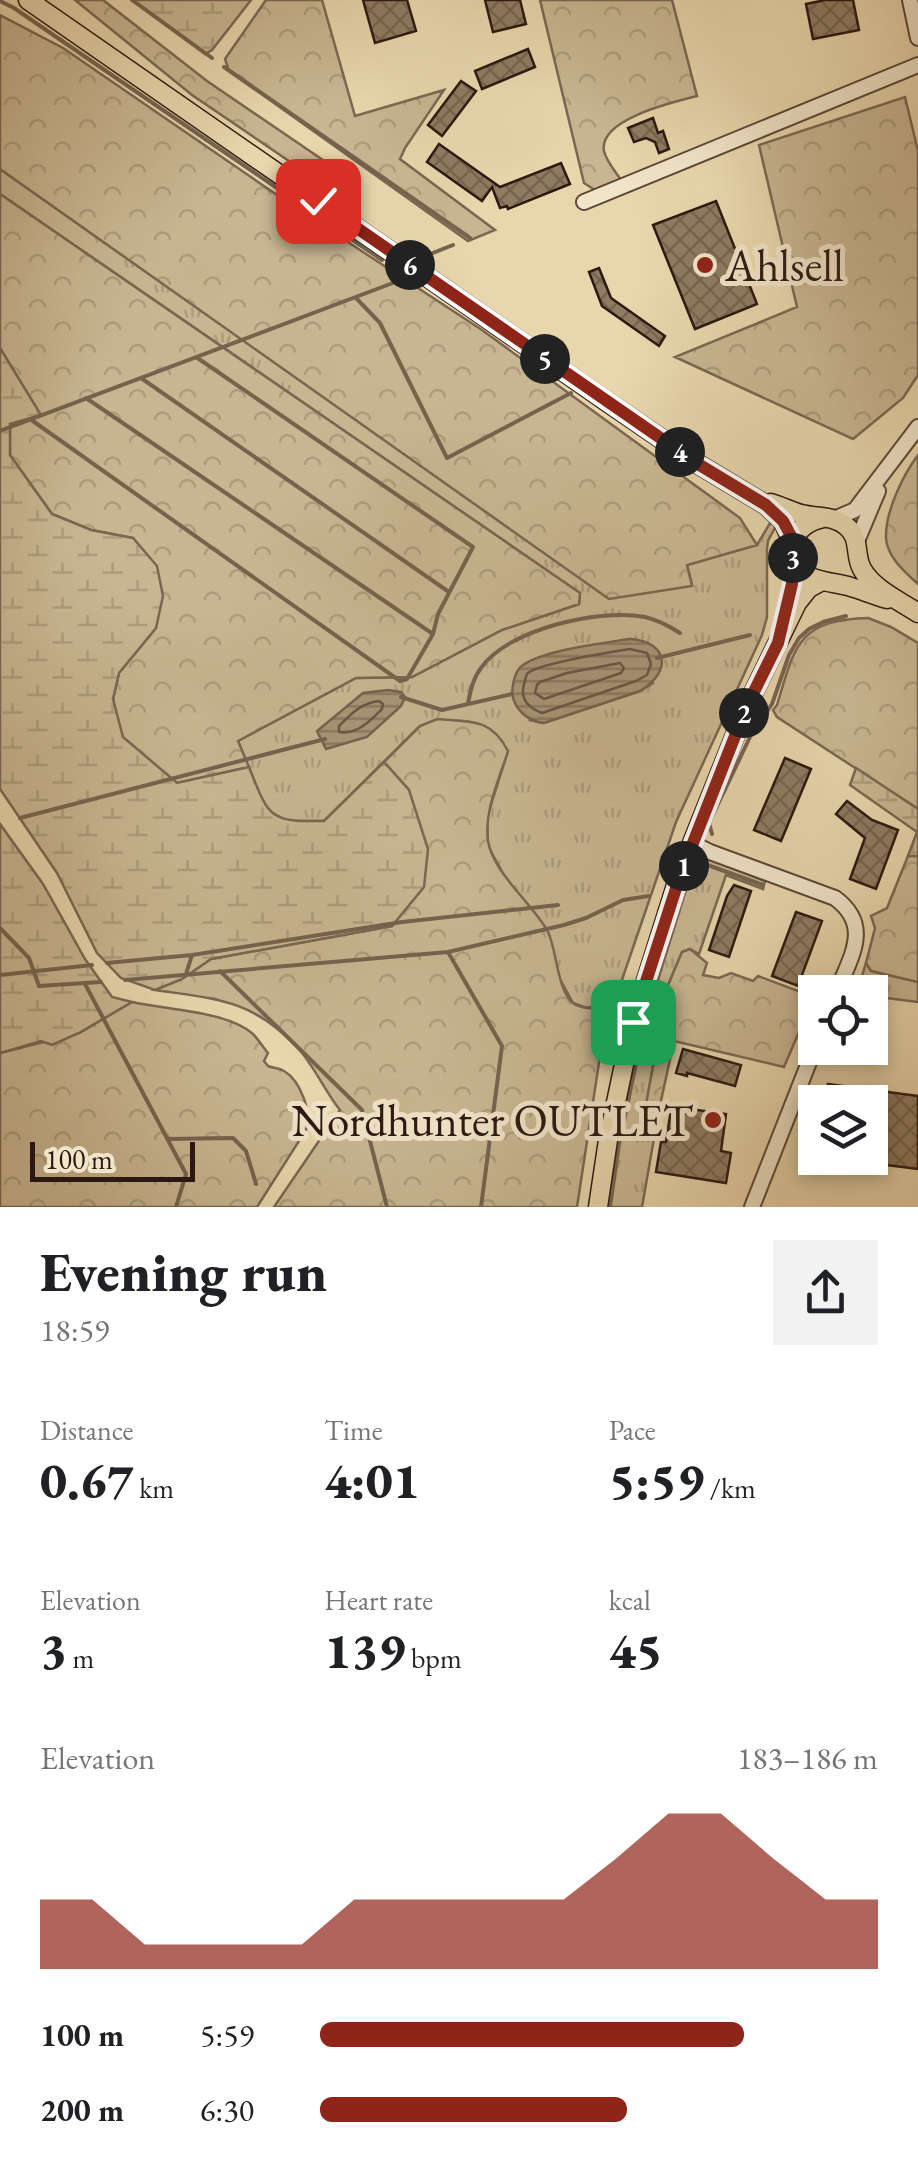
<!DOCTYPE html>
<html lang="en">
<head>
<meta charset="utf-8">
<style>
  :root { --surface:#fff; --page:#f2f2f2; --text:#202124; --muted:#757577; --accent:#8f2418 }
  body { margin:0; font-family:"EB Garamond",serif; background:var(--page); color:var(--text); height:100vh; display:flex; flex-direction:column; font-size:38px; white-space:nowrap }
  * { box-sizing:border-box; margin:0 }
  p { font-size:32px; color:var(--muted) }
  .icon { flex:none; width:55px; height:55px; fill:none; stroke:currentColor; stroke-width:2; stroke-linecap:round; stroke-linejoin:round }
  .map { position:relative; height:1207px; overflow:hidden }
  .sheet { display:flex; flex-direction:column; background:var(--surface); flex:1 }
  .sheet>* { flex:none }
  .controls { position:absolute; left:798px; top:975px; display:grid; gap:20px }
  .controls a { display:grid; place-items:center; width:90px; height:90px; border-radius:0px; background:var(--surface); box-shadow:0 5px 15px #0003; font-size:50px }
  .scale { position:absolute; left:30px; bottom:25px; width:165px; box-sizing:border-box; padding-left:10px; border:5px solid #2c1811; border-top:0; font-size:28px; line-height:35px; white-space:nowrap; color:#2c1811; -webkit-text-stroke:8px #f0e4c9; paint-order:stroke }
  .pin { position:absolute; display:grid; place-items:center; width:85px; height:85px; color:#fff; margin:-42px; border-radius:20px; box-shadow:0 5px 15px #0006 }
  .km { position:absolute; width:50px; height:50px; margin:-25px; border-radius:50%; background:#222; color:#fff; font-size:28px; line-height:50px; text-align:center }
  .round { display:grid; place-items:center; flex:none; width:105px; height:105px; border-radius:0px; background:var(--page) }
  .overview { display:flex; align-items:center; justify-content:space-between; height:170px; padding:0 40px }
  h1 { font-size:55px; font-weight:800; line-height:75px }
  .metrics { display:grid; grid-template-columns:repeat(3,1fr); gap:15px; height:170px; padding:10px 40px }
  .metrics div { display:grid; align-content:center }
  .metrics b { font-size:50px; font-weight:800 }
  .metrics small { font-size:28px; font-weight:400 }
  .metrics p { font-size:28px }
  .chart { height:280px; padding:20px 40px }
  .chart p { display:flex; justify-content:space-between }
  .chart svg { width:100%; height:180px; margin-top:10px; fill:var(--accent); opacity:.7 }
  ul { padding:0 40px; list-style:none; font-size:32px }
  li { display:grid; grid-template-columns:160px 120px 1fr; align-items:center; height:75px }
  li i { height:25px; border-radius:12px; background:var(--accent) }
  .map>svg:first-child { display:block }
</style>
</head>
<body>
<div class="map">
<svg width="918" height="1207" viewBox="0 0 918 1207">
  <defs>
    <pattern id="grass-tufts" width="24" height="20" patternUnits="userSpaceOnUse" patternTransform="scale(2.5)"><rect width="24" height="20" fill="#c8b692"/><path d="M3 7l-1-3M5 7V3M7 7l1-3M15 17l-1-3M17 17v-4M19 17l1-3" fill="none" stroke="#ac9c7d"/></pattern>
    <pattern id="forest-crowns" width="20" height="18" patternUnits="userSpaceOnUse" patternTransform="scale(2.5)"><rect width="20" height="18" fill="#c8b692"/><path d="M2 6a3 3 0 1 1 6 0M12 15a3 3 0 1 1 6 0" fill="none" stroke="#ac9c7d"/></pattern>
    <pattern id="wetland-marsh" width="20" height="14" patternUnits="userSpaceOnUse" patternTransform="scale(2.5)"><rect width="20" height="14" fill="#c8b692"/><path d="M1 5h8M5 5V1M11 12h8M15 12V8" fill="none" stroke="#ac9c7d"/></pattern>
    <pattern id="water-rules" width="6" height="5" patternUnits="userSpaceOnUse" patternTransform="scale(2.5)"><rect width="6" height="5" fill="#a89577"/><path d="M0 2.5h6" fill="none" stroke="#897960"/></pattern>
    <pattern id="building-cross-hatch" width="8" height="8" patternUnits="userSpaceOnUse" patternTransform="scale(2.5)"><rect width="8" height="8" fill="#8e7b62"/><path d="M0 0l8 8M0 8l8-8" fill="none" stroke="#74644f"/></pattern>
  </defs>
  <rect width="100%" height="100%" fill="#e8d6ac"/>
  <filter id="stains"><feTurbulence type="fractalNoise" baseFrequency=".002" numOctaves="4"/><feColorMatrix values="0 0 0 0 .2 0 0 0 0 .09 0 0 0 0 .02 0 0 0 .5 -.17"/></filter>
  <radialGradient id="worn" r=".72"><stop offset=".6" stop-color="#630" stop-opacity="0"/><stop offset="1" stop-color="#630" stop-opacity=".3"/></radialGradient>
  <path fill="url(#grass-tufts)" stroke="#7a6752" stroke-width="2.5" fill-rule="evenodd" d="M 0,169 L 609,598 L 692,585 L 687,565 L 757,545 L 773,518 L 778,522 L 768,541 L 767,549 L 767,617 L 762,635 L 676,822 L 612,1009 L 584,1007 L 573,1003 L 488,846 L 487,817 L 508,751 L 420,726 L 324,821 L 286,821 L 265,808 L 238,741 L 356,678 L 412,677 L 502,630 L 579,604 L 580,593 L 0,194 ZM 630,639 L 653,683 L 640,691 L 544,723 L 530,720 L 561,651 Z
    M 697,858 L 707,858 L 765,881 L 763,889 L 726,875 L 699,954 L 690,949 L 682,952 L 661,1002 L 657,1044 L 644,1120 L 659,1110 L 642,1207 L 605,1207 L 615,1143 L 641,1016 L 691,862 Z
    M 866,963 L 871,971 L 918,982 L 918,1002 L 870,996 L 870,992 L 857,992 Z"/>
  <path fill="url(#forest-crowns)" stroke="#7a6752" stroke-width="2.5" d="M 75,0 L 103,0 L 207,81 L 342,173 L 347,187 L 336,193 L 192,95 Z
    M 266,0 L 322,0 L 355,116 L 444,90 L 405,148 L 400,159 L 495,230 L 468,241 L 229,71 L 225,59 Z
    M 540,0 L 672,0 L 697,96 C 674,102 598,119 604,151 C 606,161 616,172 621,180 L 595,190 L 584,183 Z
    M 0,15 L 63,48 L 296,208 L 482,330 L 740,518 L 757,545 L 687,565 L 692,586 L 609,599 L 0,169 Z
    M 905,97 L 918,151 L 918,375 L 903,398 L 853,439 L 675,357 L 797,307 L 759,145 Z
    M 0,194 L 580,593 L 579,604 L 502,630 L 412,677 L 356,678 L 238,741 L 249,767 L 177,783 L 122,737 L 113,699 L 119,673 L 156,628 L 133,538 L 91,530 L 52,514 L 10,455 L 10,424 L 40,415 L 0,348 Z
    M 918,455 L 918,584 C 905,572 887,557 886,538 C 885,512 903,475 918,455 Z
    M 868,618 L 891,627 L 918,643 L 918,809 L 777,717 L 773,710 L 777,705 C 795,646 797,620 868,618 Z
    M 437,719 C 471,722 491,718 508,751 C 499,780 484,811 488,841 C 493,873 534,905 548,932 C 557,950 557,992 574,1004 C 584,1010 601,1008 612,1009 L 602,1043 L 577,1207 L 274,1207 L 340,1110 C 324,1090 314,1065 296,1046 C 251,999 216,999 155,990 L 182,979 L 211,959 L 392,926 L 400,914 L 409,790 L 384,762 L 420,726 Z
    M 908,856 L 918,856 L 918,982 L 871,971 L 866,963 L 875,928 L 871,916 L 887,908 Z
    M 690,949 L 707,963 L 703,975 L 719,978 L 731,973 L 753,981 L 758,976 L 814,997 L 784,1067 L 674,1041 L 659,1110 L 643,1121 L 657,1044 L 661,1002 L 682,952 Z
    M 132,1002 C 167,1010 227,1011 253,1034 C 258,1039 263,1047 268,1053 L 264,1061 L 268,1066 C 273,1068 279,1068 284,1071 C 301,1081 312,1113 306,1130 L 257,1207 L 0,1207 L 0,1053 L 79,1033 Z"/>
  <path fill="url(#wetland-marsh)" stroke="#7a6752" stroke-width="2.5" d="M 132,0 L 251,0 L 212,50 L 205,54 Z
    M 0,348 L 41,415 L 10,424 L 10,455 L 52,514 L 91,530 L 133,538 L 157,566 L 163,596 L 156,628 L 119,673 L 113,699 L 123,737 L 177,783 L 249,767 C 269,817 268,822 324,821 L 384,762 L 409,790 L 428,849 L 424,887 L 392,926 L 211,959 L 182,979 L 155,990 L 121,978 L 97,953 L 57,873 L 0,789 Z
    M 856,768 L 918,809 L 918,856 L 908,856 L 917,832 L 850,785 Z
    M 0,824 L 43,884 L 85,959 L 112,997 L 132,1002 L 79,1033 L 52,1045 L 41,1041 L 0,1053 Z"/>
  <path fill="url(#water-rules)" stroke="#76634e" stroke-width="2.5" d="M 630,639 C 669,642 672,672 640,691 L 544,723 C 531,722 519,713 514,701 C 510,691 514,671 523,665 C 544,650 604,643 630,639 Z
    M 388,690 L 401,692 L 405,697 L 401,706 L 367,737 L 326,749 L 317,731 L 363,693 Z"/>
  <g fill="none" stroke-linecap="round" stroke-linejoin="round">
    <path stroke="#6a5644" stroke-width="2.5" d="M 630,649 L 647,653 L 651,664 L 647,675 L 636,681 L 542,713 C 532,709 522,702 523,690 C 523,688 526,676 527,674 C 537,663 613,652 630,649 Z
      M 620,663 L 624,668 L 621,673 L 544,699 L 535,693 L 537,685 L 540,682 L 567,673 Z
      M 379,701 L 383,704 L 382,709 C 370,721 357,735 339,732 L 339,726 C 351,714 361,703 379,701 Z"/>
    <path stroke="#76634e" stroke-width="4" d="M 132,0 L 212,58
      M 0,1 L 14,8 L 382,260
      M 224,67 L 470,238
      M 425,256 L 453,245
      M 356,298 L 380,323 L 447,458 L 571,393
      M 141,378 L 449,592
      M 86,398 L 433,634
      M 30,419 L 400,681 L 407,679 L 433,634 L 438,614 L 473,547 L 196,357
      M 0,431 L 406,278
      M 657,658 L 750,635
      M 401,697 L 442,710 L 512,694
      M 468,704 C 470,691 473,678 481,668 C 508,629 600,608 645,617 C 658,620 669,626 680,633
      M 20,818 L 325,739
      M 712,834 L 709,823 L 750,737 L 772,704 L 789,655 L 799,638 L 809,629 L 823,622 L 846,616
      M 702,863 L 763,885
      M 0,928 L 29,958 L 39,986 L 101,982
      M 448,952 L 502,1046 L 481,1207
      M 107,963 L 192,955 L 402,922 L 558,905
      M 220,971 L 362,1110 L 387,1207
      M 186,974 L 192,955
      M 0,975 L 92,965
      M 125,980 L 448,952 L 564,925 L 586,918 L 623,900 L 649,896
      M 85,984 L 186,1174 L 176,1207
      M 167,1139 L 233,1138 L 246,1151 L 256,1184
      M 610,1207 L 619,1144 L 646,1016 L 692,868 L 703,862"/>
  </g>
  <path fill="url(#building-cross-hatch)" stroke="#2c1811" stroke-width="2.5" d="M 363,0 L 407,0 L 416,31 L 375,43 Z
    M 485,0 L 520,0 L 526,24 L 493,32 Z
    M 825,0 L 853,0 L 859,30 L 813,39 L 806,4 Z
    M 528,49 L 535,67 L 482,89 L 475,71 Z
    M 461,81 L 476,91 L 442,136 L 428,125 Z
    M 653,118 L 658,133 L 663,131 L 669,149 L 659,153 L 655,142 L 646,138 L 634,142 L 628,128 Z
    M 439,144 L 500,187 L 561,163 L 570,184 L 508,209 L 507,206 L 500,208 L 492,187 L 482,201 L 427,162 Z
    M 716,201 L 757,304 L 695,329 L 653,225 Z
    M 599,268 L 611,298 L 665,336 L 659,346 L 602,306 L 589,272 Z
    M 785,758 L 811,769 L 781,841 L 754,830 Z
    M 847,801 L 872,820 L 898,830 L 876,889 L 850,879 L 865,838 L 836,814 Z
    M 734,885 L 751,891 L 729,957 L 709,950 L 727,896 Z
    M 796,912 L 822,921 L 798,986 L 772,976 Z
    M 683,1049 L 741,1065 L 735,1086 L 687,1073 L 687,1076 L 676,1073 Z
    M 828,1084 L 918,1096 L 918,1169 L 870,1163 L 870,1102 L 825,1102 Z
    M 672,1103 L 683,1105 L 683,1108 L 726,1114 L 721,1151 L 731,1153 L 726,1183 L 656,1172 L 661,1142 L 666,1142 Z"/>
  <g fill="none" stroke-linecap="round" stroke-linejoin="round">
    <defs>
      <path id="minor" d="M 910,0 L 918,38
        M 584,202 L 918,65
        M 834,519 L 855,510 L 918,427
        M 857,541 L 878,491
        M 692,843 L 710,852 L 835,898 C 873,926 850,957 837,992
        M 752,1207 L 815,1047"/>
      <path id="major" d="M 28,0 L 603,399 L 698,464 L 766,505 L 783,521 L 793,544
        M 771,503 C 781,506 791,511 801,514 C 816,518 833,515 846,526 C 861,537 854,555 862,569 C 873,589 900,601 918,613
        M 823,518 C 810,521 797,528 794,542 C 785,581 824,580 848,586 C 861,590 874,595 887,599
        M 598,1207 L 608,1140 L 633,1022 L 679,876 L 746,708 L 797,603 L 809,588 L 820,582"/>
    </defs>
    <use href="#minor" stroke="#5b4838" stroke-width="18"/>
    <use href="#major" stroke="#2c1811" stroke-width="21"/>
    <use href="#minor" stroke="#f0e4c9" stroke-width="14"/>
    <use href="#major" stroke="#e8d6ac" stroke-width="18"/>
  </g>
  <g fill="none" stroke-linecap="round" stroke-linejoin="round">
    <defs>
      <path id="route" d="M 318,201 L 698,464 L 766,505 L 783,521 L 792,538 L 792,584 L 778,643 L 746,708 L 680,876 L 633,1022"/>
    </defs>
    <use href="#route" stroke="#fff" stroke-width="20"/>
    <use href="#route" stroke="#8f2418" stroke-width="12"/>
  </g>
  <g fill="#8f2418" stroke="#f0e4c9" stroke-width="4">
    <circle cx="705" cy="265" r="10"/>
    <circle cx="713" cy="1120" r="10"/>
  </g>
  <g text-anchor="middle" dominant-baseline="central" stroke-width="10" stroke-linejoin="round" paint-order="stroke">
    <g font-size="45" fill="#2c1811" stroke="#f0e4c9" text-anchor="start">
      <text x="725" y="265">Ahlsell</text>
      <text x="693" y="1120" text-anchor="end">Nordhunter OUTLET</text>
    </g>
  </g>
  <rect width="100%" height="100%" filter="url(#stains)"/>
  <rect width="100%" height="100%" fill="url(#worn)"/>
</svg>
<div class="controls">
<a><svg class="icon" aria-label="locate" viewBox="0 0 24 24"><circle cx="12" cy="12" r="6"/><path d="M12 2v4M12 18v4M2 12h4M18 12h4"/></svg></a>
<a><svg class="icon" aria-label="layers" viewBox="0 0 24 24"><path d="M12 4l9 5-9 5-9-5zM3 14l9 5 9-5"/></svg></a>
</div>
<div class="scale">100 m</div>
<div class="pin" style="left:633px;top:1022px;background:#1e9e55"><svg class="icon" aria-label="arrive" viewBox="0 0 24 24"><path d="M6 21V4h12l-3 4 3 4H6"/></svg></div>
<div class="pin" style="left:318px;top:201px;background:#d93025"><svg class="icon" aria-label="check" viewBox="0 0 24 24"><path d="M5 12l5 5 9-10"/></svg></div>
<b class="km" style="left:684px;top:866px">1</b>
<b class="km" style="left:744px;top:713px">2</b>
<b class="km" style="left:793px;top:558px">3</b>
<b class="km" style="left:680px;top:452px">4</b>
<b class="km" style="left:545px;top:359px">5</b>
<b class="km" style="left:410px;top:265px">6</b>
</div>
<section class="sheet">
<div class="overview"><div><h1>Evening run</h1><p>18:59</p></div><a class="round"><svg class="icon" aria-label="share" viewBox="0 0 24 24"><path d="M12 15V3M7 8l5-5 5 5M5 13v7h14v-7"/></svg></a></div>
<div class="metrics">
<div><p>Distance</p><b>0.67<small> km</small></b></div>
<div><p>Time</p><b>4:01</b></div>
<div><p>Pace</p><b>5:59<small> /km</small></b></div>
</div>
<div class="metrics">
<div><p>Elevation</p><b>3<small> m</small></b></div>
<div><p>Heart rate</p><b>139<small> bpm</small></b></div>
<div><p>kcal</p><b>45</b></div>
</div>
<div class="chart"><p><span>Elevation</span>183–186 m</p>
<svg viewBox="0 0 160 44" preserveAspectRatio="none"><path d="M0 44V27L10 27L20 38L30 38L40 38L50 38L60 27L70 27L80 27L90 27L100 27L110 17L120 6L130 6L140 17L150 27L160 27V44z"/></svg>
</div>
<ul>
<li><b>100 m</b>5:59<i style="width:76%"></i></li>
<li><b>200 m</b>6:30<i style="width:55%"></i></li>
</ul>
</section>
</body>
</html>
